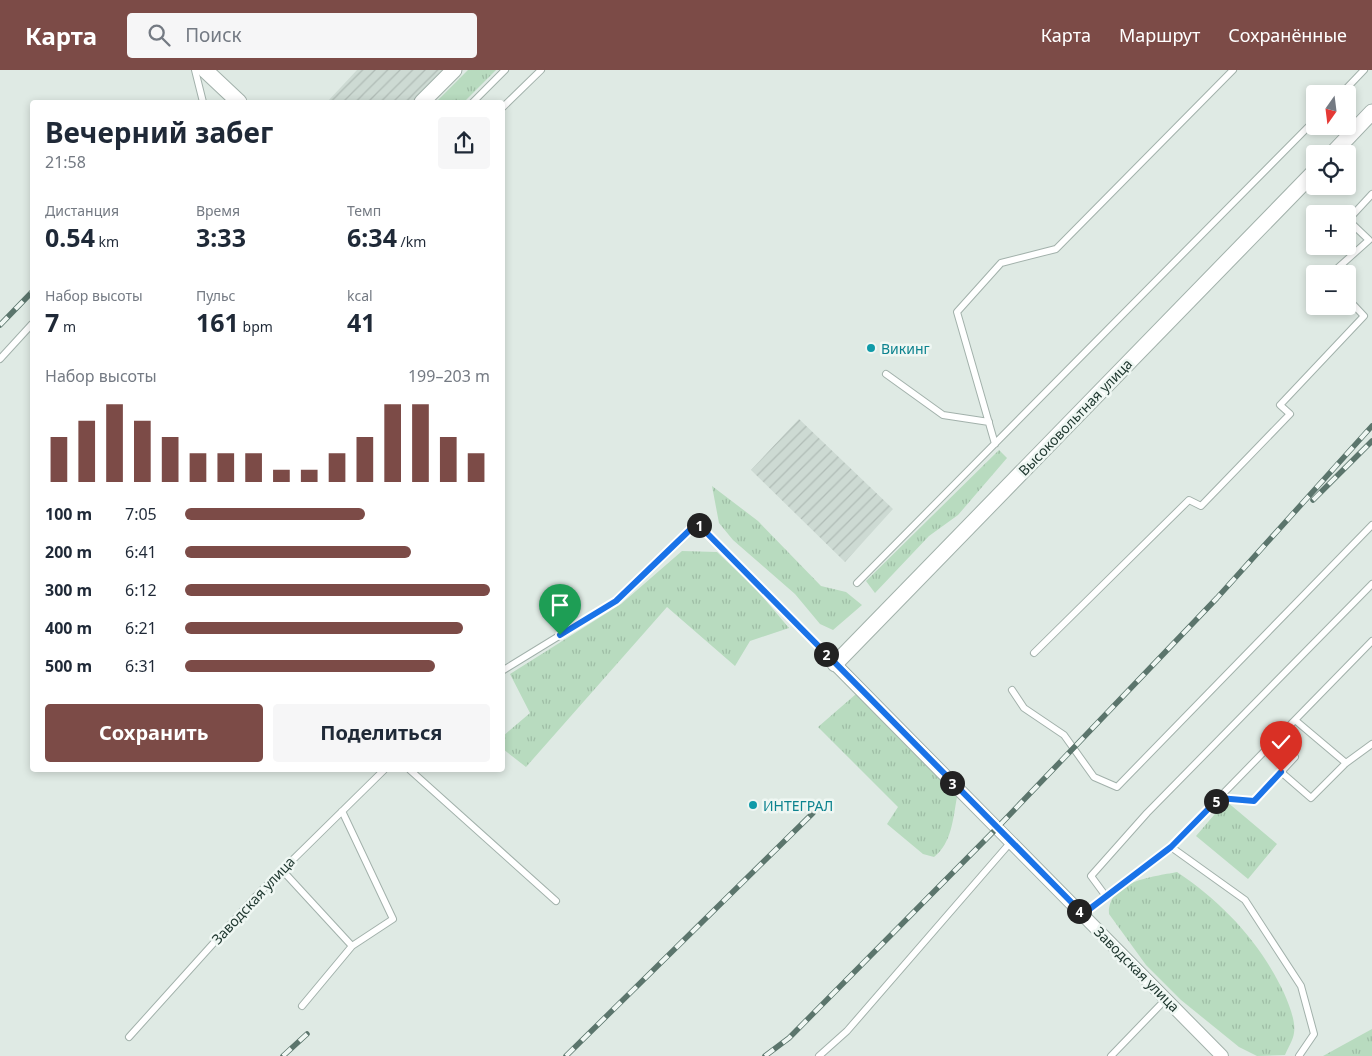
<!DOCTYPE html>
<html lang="ru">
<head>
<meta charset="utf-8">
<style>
  :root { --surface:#fff; --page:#f6f6f7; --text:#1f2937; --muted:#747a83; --accent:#7c4b47 }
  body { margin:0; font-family:"Noto Sans",sans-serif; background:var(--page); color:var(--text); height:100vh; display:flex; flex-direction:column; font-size:19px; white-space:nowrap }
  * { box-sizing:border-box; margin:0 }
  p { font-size:16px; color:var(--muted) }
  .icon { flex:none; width:28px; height:28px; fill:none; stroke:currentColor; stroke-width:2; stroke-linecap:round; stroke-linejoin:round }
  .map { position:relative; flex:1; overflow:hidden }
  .panel { position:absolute; left:30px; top:30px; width:475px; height:672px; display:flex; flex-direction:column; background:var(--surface); border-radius:5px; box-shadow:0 2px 8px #0003 }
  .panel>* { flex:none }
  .needle { width:32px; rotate:194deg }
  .buttons { position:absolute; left:1306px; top:15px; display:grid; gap:10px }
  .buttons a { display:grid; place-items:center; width:50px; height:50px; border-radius:5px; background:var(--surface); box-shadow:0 2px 8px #0003; font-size:25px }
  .pin { position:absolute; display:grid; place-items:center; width:42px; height:42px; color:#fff; margin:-51px -21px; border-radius:50% 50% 50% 0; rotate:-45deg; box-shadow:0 0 5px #0007 }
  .pin .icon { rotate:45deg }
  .km { position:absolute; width:25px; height:25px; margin:-12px; border-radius:50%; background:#222; color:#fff; font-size:14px; line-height:25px; text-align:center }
  .round { display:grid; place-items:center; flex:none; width:52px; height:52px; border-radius:5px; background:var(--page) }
  .headline { display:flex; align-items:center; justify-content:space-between; height:85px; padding:0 15px }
  h1 { font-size:28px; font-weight:700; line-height:38px }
  .figures { display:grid; grid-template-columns:repeat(3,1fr); gap:8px; height:85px; padding:5px 15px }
  .figures div { display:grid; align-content:center }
  .figures b { font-size:25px; font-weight:700 }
  .figures small { font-size:14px; font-weight:400 }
  .figures p { font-size:14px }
  .chart { height:140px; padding:10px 15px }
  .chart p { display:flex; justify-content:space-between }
  .chart svg { width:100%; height:90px; margin-top:5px; stroke:var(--accent); stroke-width:6 }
  .action { display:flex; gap:10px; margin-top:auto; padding:10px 15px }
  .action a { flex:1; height:58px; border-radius:5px; background:var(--accent); color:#fff; font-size:20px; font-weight:700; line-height:58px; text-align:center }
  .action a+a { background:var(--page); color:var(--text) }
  ul { padding:0 15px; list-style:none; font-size:16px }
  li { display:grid; grid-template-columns:80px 60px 1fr; align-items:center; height:38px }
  li i { height:12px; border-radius:6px; background:var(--accent) }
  header { display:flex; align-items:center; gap:30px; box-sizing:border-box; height:70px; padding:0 25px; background:var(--accent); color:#fff }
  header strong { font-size:24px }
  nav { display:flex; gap:28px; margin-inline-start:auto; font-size:18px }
  .search { width:350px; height:45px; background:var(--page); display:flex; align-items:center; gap:12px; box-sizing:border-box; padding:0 18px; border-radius:5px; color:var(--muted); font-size:19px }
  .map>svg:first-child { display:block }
</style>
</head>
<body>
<header>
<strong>Карта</strong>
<div class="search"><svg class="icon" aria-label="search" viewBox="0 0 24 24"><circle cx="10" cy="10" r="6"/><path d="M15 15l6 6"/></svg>Поиск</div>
<nav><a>Карта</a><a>Маршрут</a><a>Сохранённые</a></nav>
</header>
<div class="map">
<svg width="1372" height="986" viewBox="0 0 1372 986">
  <defs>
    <pattern id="industrial-furrows" width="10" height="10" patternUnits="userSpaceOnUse" patternTransform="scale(1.25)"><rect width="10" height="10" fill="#cddad3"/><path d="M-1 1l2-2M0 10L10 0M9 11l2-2" fill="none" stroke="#b0bcb6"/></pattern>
    <pattern id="grass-tufts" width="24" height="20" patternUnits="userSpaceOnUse" patternTransform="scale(1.25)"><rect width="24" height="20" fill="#b8dbbf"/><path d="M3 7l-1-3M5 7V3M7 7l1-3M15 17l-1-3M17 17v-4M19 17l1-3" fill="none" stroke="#9ebda5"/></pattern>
  </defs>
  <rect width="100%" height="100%" fill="#dfeae4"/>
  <path fill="url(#industrial-furrows)" d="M 357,0 L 455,0 L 423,32 L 327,32 Z
    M 799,349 L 893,439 L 845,492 L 751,400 Z"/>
  <path fill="url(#grass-tufts)" d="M 468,0 L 496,0 L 464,32 L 436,32 Z
    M 999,380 L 1007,388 L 958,445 L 929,466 L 875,523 L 866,511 Z
    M 712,416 L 758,451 L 821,516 L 846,522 L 862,535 L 833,560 L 820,554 L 795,524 L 733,470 L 719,453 Z
    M 682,481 L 717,482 L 756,519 L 789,558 L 750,571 L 735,596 L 667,537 L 526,697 L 503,679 L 503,666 L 530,643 L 510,604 L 621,534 Z
    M 856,624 L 957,727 C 953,748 952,773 934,787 L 923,784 L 887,754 L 898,737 L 818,657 Z
    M 1226,731 L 1277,774 L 1248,809 L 1196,766 Z
    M 1177,802 C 1223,833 1260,872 1284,923 C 1289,935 1296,951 1294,963 C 1293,970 1288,978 1285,985 L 1257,986 L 1239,977 L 1181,930 L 1146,895 L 1109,844 C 1108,811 1152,807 1177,802 Z
    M 1372,959 L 1372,986 L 1323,986 Z"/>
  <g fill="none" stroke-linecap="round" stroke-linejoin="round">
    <defs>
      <path id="service" d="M 195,0 L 203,32
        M 1341,24 L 1364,0
        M 473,32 L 505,0
        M 502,38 L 541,0
        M 1331,204 L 1369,170 L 1348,150 L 1372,124
        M 0,289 L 32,254
        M 886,304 L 943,345 L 989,352
        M 995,374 L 957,242 L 1001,193 L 1056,179 L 1233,0
        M 857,513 L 1315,50
        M 1034,583 L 1189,430 L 1201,436 L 1290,344 L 1280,335 L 1364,246 L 1348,229
        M 502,601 L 616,531 L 697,453 L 835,594
        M 1012,620 L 1024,638 L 1064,665 L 1094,707 L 1117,717 L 1372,455
        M 1295,650 L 1346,693
        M 410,700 L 556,831
        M 1281,702 L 1311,728 L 1346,693 L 1372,674
        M 1219,728 L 1254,731 L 1295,687 L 1278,667
        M 342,741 L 393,849 L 352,876
        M 1171,777 L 1372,571
        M 282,800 L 352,876 L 302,936
        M 1105,825 L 1091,806 L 1147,743 L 1372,514
        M 1083,844 L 1171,777 L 1245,830 L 1301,916 L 1314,964 L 1299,986
        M 129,967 L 256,826 L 384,700
        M 819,986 L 847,961 L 1010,773
        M 1111,986 L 1166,929"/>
      <path id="minor" d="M 835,594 L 1222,986"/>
      <path id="tertiary" d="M 205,0 L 239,32
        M 422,32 L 454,0
        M 1332,84 L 1372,42
        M 835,594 L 1315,101"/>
    </defs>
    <use href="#service" stroke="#a2b1ab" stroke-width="8"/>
    <use href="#minor" stroke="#a2b1ab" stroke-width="14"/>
    <use href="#tertiary" stroke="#a2b1ab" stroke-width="17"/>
    <use href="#service" stroke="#fff" stroke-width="6"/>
    <use href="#minor" stroke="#fff" stroke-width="12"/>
    <use href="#tertiary" stroke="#fff" stroke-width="15"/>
    <defs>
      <path id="rail" d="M 0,255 L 32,222
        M 1313,430 L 1372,371
        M 283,986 L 307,964
        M 566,986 L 813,743
        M 765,986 L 789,968 L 996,759 L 1217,528 L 1372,356"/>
    </defs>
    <use href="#rail" stroke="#5b756c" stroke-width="5.5"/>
    <use href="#rail" stroke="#eff7f3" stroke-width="4" stroke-dasharray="11" stroke-linecap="butt"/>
  </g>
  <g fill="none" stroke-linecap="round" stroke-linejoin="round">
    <defs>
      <path id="route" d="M 560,565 L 616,531 L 697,453 L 1083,844 L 1171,777 L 1219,728 L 1254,731 L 1281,702"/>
    </defs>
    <use href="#route" stroke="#fff" stroke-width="10"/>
    <use href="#route" stroke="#1a73e8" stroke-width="6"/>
  </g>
  <g fill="#0f9aa8" stroke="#eff7f3" stroke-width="2">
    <circle cx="871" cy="278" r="5"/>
    <circle cx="753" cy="735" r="5"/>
  </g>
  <g text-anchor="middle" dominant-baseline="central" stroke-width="5" stroke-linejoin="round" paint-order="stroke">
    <g font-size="14" fill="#0d838f" stroke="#eff7f3" text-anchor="start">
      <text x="881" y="278">Викинг</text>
      <text x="763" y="735">ИНТЕГРАЛ</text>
    </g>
    <g font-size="14" fill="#213931" stroke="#eff7f3">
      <text transform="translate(1075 347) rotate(-46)">Высоковольтная улица</text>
      <text transform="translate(253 830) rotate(-47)">Заводская улица</text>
      <text transform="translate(1137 899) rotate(45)">Заводская улица</text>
    </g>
  </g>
</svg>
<div class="buttons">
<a><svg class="needle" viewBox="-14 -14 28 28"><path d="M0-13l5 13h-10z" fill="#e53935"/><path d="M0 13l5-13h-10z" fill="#747a83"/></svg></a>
<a><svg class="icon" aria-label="locate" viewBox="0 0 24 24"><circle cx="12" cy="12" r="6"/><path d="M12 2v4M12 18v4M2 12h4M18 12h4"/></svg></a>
<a>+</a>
<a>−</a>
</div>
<div class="pin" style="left:560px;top:565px;background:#1e9e55"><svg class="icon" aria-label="arrive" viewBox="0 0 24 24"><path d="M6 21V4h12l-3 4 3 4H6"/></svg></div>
<div class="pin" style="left:1281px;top:702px;background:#d93025"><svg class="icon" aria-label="check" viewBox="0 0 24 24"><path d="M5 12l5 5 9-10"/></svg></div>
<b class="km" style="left:699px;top:455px">1</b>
<b class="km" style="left:826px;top:584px">2</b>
<b class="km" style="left:952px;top:713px">3</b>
<b class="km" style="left:1079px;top:841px">4</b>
<b class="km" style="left:1216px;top:731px">5</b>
<section class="panel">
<div class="headline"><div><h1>Вечерний забег</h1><p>21:58</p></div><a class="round"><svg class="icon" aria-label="share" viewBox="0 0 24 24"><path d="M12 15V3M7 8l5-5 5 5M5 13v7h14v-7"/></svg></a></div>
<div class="figures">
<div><p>Дистанция</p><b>0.54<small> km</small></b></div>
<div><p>Время</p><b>3:33</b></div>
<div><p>Темп</p><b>6:34<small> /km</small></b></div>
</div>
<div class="figures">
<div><p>Набор высоты</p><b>7<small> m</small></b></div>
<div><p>Пульс</p><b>161<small> bpm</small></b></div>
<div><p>kcal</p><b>41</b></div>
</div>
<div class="chart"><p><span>Набор высоты</span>199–203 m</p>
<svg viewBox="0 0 160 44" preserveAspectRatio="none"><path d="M5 44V22M15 44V14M25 44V6M35 44V14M45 44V22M55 44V30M65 44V30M75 44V30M85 44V38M95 44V38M105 44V30M115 44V22M125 44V6M135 44V6M145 44V22M155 44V30"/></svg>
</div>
<ul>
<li><b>100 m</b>7:05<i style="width:59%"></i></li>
<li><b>200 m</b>6:41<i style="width:74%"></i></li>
<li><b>300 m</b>6:12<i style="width:100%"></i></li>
<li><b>400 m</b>6:21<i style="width:91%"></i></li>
<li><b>500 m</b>6:31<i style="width:82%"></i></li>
</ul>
<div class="action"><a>Сохранить</a><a>Поделиться</a></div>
</section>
</div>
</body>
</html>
